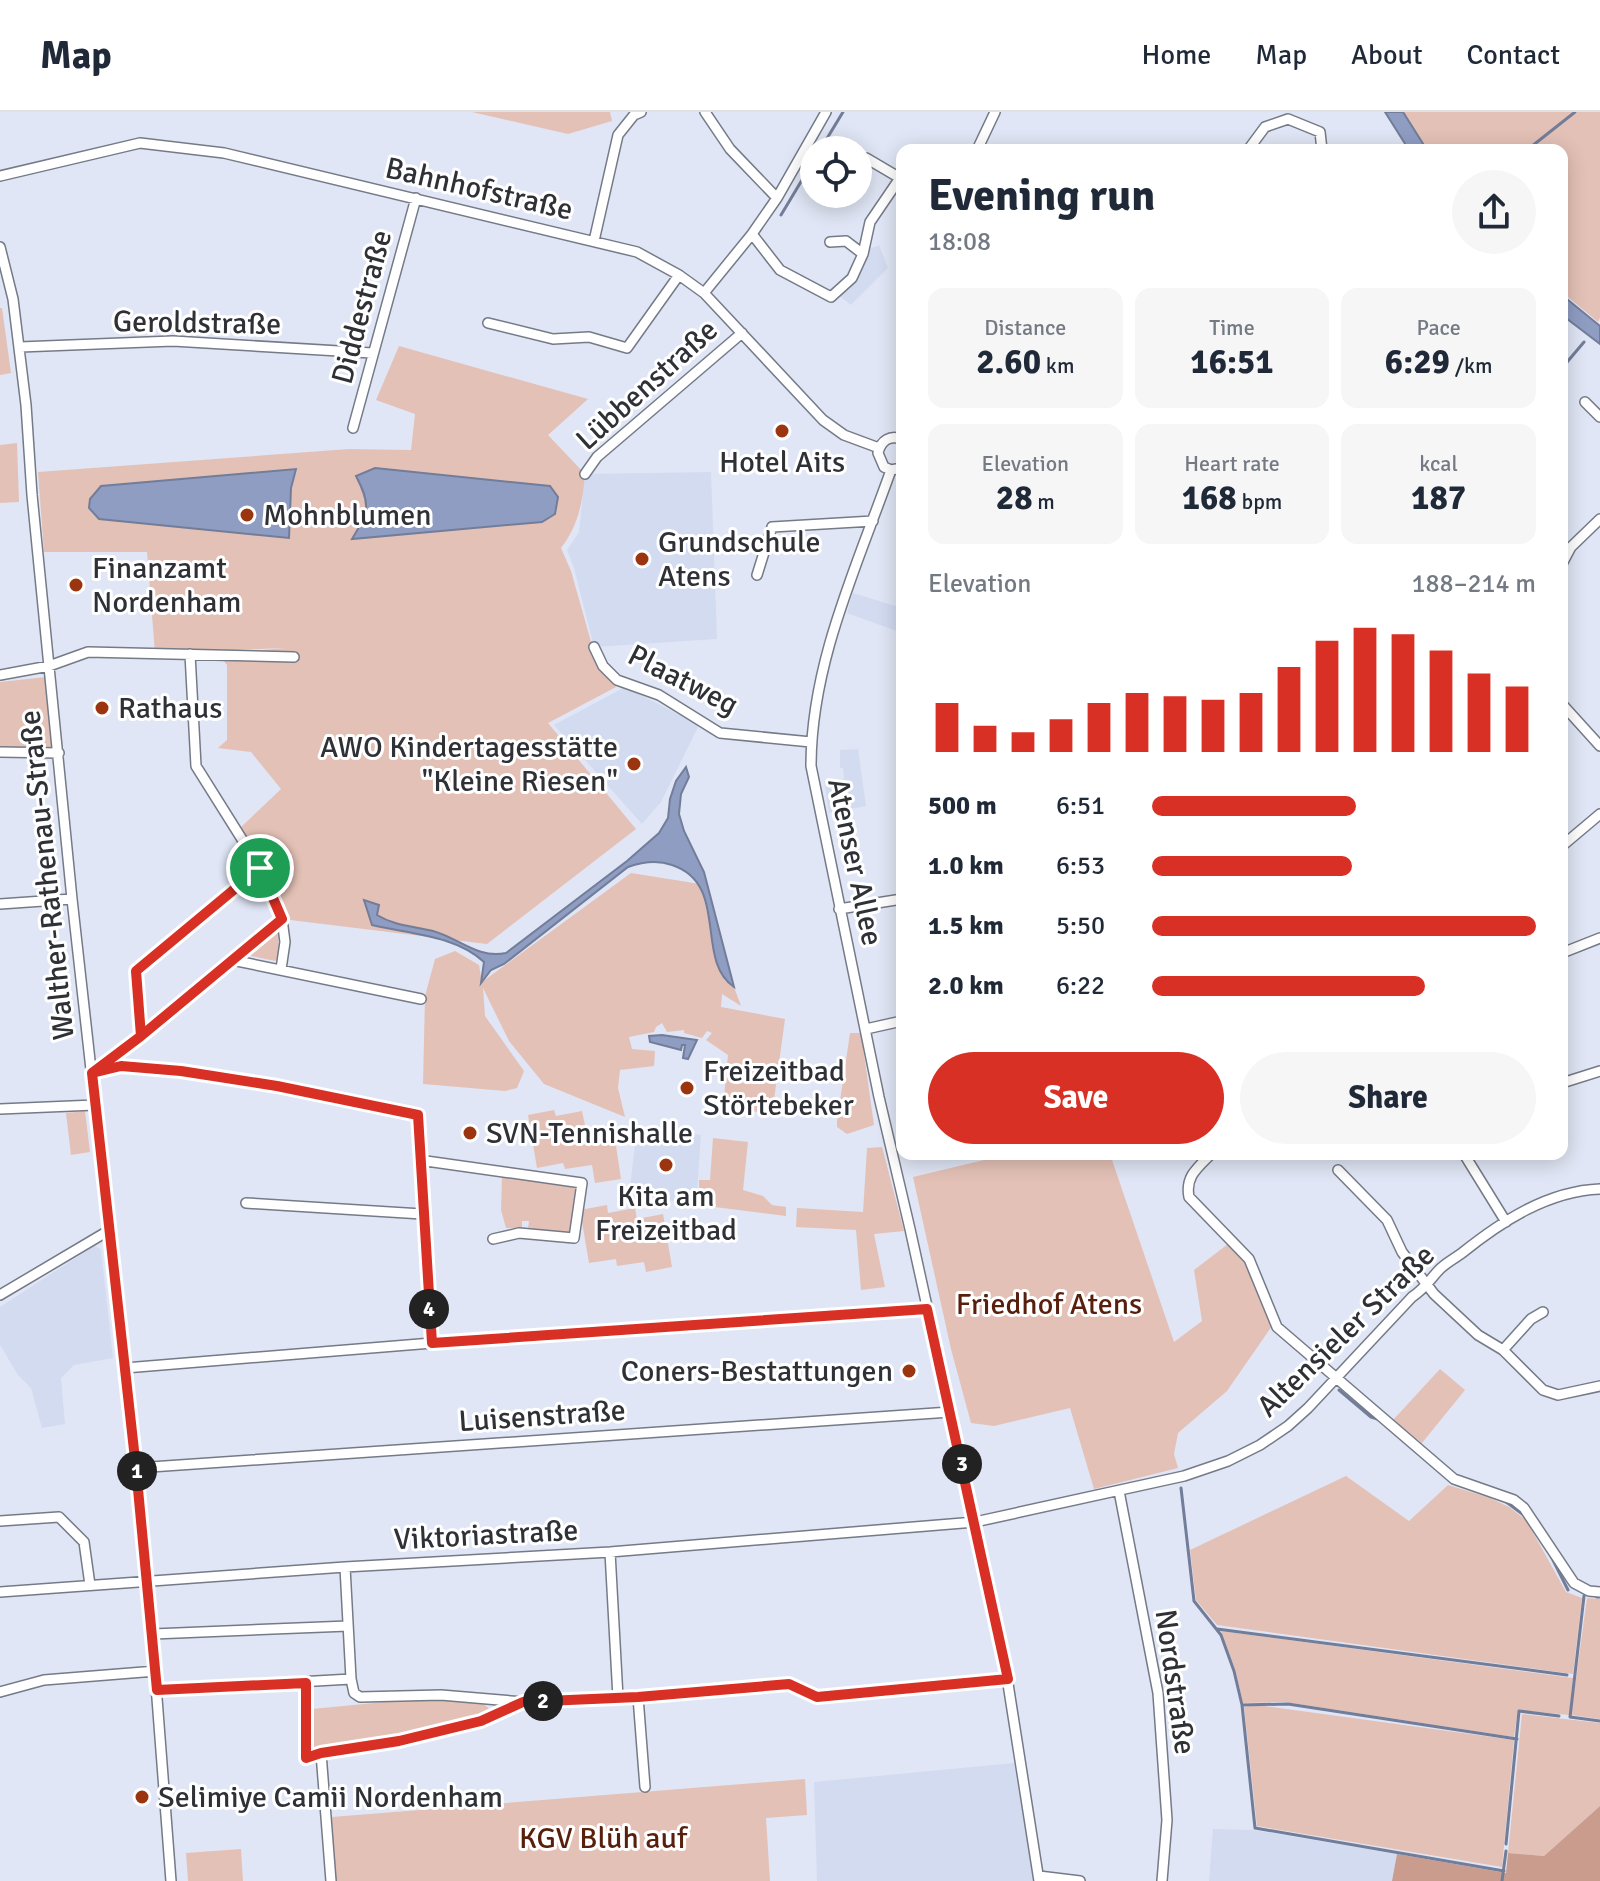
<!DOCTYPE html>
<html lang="en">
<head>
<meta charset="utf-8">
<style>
  :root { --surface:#fff; --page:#f6f6f7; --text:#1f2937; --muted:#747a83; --line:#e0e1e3; --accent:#d93025 }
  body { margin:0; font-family:Signika,sans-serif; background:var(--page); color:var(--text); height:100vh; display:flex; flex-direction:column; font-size:30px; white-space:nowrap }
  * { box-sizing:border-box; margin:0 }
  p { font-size:26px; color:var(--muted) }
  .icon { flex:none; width:44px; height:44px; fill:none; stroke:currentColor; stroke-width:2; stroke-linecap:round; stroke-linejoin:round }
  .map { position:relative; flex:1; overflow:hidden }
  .sheet { position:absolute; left:896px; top:32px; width:672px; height:1016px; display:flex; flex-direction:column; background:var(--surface); border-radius:16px; box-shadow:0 4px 20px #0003 }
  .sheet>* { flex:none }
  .tools { position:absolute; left:800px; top:24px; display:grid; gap:16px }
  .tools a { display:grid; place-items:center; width:72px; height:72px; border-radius:50%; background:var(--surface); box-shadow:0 4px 20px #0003; font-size:40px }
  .pin { position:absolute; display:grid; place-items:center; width:68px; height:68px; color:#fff; margin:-34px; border:4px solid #fff; border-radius:50%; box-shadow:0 2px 8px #0007 }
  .km { position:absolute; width:40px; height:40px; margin:-20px; border-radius:50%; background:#222; color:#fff; font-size:22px; line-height:40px; text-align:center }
  .round { display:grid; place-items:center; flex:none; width:84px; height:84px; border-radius:42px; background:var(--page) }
  .head { display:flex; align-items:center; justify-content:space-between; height:136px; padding:0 32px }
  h1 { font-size:44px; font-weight:800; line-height:60px }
  .metrics { display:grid; grid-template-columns:repeat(3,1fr); gap:12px; height:136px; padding:8px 32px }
  .metrics div { display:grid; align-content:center; border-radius:16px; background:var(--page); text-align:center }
  .metrics b { font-size:34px; font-weight:800 }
  .metrics small { font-size:22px; font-weight:400 }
  .metrics p { font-size:22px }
  .chart { height:224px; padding:16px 32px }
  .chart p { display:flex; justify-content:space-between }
  .chart svg { width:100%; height:144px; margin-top:8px; stroke:var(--accent); stroke-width:6 }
  .button { display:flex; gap:16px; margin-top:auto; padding:16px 32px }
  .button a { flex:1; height:92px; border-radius:48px; background:var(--accent); color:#fff; font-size:32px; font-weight:800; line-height:92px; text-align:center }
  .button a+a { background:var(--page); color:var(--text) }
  ul { padding:0 32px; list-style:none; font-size:26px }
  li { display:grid; grid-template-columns:128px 96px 1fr; align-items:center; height:60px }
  li i { height:20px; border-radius:10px; background:var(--accent) }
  header { display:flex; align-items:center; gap:48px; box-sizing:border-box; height:112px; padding:0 40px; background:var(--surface); border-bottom:2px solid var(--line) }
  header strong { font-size:38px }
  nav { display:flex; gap:44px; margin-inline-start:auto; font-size:28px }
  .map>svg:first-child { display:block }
</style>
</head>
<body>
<header>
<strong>Map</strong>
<nav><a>Home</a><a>Map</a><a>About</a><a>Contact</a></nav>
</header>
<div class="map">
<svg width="1600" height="1769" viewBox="0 0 1600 1769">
  <rect width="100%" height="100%" fill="#e0e6f5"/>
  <path fill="#d3dbf1" d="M 879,133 L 888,156 L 851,193 L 838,183 L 863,155 L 869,137 Z
    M 711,360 L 717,527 L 594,535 L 574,456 L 567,438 L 579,420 L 585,362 Z
    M 853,481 L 902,496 L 902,521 L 847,501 Z
    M 625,575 L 699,613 L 661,690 L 642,712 L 554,613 Z
    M 858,637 L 866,694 L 829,701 L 824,669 L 844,667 L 843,656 L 840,656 L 840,638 Z
    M 637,1016 L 701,1023 L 696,1092 L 629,1083 Z
    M 94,1134 L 101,1137 L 113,1246 L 74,1253 L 61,1266 L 65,1312 L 42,1316 L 31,1276 L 18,1263 L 0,1233 L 0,1195 Z
    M 1014,1651 L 1034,1769 L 817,1769 L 814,1670 Z
    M 1213,1717 L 1253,1718 L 1397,1742 L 1392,1769 L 1209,1769 Z"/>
  <path fill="#e4c1b6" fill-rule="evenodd" d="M 472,0 L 610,0 L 612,9 L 568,22 Z
    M 1400,0 L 1574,0 L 1526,38 L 1427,38 Z
    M 1577,0 L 1600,0 L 1600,206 L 1598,210 L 1562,180 L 1562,38 L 1529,38 Z
    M 0,196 L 2,196 L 11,261 L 0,263 Z
    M 399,234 L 588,287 L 548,323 L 585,362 C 583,390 578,414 561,436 L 571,459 L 597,551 L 616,575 L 548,611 L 636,717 L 487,832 L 282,807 L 237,719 L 281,677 L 251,640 L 218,636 L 227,628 L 227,553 L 218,542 L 285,536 L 155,541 L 147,440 L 44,440 L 38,360 L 349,337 L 411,338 L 415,302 L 376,288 ZM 295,358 L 291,376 L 291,408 L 89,396 L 90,387 L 101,374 ZM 368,386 L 542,410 L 353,427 L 366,405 Z
    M 17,331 L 19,390 L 0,391 L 0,333 Z
    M 46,565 L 56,640 L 0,639 L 0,570 Z
    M 631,761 L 700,772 L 724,868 L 734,875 L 741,894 L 722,882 L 721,895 L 785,907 L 772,1002 L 751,999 L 724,985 L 728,943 L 706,928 L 712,921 L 707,919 L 702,926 L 684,921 L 684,918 L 667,920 L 662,911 L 656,915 L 654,920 L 629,925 L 632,937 L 655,939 L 654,954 L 620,958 L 618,976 L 625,1005 L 544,972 L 509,929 L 483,876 L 485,904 L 524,959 L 517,976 L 505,979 L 423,972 L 425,884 L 435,847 L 455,839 L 479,853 L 482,870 Z
    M 278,815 L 279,844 L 275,849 L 247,843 L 247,839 Z
    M 850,921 L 861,921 L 874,1013 L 847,1022 L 837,1015 L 837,1009 Z
    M 554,998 L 556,1004 L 582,999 L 586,1018 L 613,1014 L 621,1067 L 595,1071 L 592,1053 L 565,1057 L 563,1051 L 537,1056 L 528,1003 Z
    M 85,999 L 90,1040 L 71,1043 L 66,1001 Z
    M 713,1026 L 748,1030 L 743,1078 L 763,1084 L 772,1093 L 786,1095 L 786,1104 L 699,1093 L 699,1068 L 710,1068 Z
    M 882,1035 L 904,1119 L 874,1122 L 885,1175 L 861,1178 L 856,1118 L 796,1115 L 797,1096 L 863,1100 L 867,1036 Z
    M 1009,1042 L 1110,1042 L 1174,1230 L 1202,1209 L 1194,1158 L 1228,1132 L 1246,1151 L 1272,1214 L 1227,1279 L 1178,1321 L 1174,1342 L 1178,1356 L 1094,1377 L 1070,1296 L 994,1314 L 971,1311 L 951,1237 L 913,1065 Z
    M 502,1064 L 580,1073 L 574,1124 L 528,1117 L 529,1109 L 522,1109 L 522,1116 L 506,1116 L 501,1098 Z
    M 607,1093 L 608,1101 L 635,1096 L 637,1107 L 663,1102 L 672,1155 L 646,1160 L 644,1150 L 617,1154 L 616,1147 L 589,1151 L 580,1098 Z
    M 1440,1257 L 1465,1278 L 1422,1331 L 1393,1308 Z
    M 1346,1364 L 1409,1409 L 1448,1373 L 1490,1386 L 1509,1395 L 1526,1408 L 1566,1480 L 1582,1486 L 1573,1562 L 1217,1513 L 1196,1488 L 1190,1438 Z
    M 1587,1486 L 1600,1487 L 1600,1607 L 1571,1603 Z
    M 1221,1519 L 1573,1566 L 1569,1603 L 1518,1598 L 1514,1625 L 1285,1590 L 1243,1591 L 1235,1557 Z
    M 447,1587 C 461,1588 481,1586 489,1597 L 482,1603 L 400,1625 L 314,1638 L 309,1633 L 308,1600 L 312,1597 L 405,1588 Z
    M 1258,1593 L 1514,1628 L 1502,1755 L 1257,1714 L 1244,1595 Z
    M 1522,1602 L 1600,1611 L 1600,1694 L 1544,1744 L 1508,1741 Z
    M 805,1667 L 807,1703 L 766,1706 L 770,1769 L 334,1769 L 332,1705 Z
    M 241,1737 L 243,1769 L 188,1769 L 186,1741 Z"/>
  <path fill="#c99c8d" d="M 1600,1694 L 1600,1769 L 1392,1769 L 1397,1742 L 1506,1761 L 1508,1741 L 1544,1744 Z"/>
  <path fill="#8f9dc3" stroke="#727d99" stroke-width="2" d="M 1385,0 L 1403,0 L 1427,38 L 1409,38 Z
    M 1562,183 L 1600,214 L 1600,232 L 1562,203 Z
    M 375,356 L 550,374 L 558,385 L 555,402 L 542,410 L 352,427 C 369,399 371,393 356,364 Z
    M 296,357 L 291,376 L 289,426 L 99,407 L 89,396 L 90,387 L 101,374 Z
    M 686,655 L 689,665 L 681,682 L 679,702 L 684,719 L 704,760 L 734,875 C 694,848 730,772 672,753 C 658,748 642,750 628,755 L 504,852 L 491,858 L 481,871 L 484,850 C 455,823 409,822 372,813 L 364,788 L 379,793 L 377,803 C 395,814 413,814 433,819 C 459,826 477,847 506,841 L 627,749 L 659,721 L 668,706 L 670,687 L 676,669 Z
    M 662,923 L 697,928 L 688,947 L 683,946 L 685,933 L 682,933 L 681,938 L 650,930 L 649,924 Z"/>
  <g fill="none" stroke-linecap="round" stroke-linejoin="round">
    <path stroke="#727d99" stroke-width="3" d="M 820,38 L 843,0
      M 1527,38 L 1575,0
      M 781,103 L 814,48
      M 1562,256 L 1584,230
      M 1339,1278 L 1371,1305 L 1381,1308
      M 1181,1376 L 1194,1489 L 1221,1523 L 1234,1559 L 1242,1593 L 1255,1716 L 1504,1759
      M 1505,1389 L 1525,1404
      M 1551,1444 L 1568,1478
      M 1584,1484 L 1570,1605 L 1600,1609
      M 1597,1485 L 1600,1485
      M 1217,1517 L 1567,1563
      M 1242,1593 L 1288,1592 L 1517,1627
      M 1506,1732 L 1519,1599 L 1559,1604
      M 1502,1769 L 1506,1739"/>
    <defs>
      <path id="minor" d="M 705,0 L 730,37 L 777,86
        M 977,38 L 995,0
        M 1248,38 L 1265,15 L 1288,7 L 1320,20 L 1322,38
        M 0,64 L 140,31 L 224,41 L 637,140 L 679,163 L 704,181 L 823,308 L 844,323 L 879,336
        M 752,122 L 780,158 L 831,185 L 852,166 L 863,142 L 870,110 L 900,66 L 866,46 L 858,49
        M 594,129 L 618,23 L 634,3 L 641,0
        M 830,130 L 846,129 L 863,142
        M 0,135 L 13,187 L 26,293 L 32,383 L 72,787 L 148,1469 L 171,1769
        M 704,181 L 752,122 L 777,86 L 826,0
        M 488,211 L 553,227 L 589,225 L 627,236 L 679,163
        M 20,235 L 173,229 L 372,241
        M 1585,290 L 1600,305
        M 353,316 L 416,86
        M 902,327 C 890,323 881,328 878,341 L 884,355 L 891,358 L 902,356
        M 891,358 C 857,454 811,551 811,654 L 879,985 L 910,1117 L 1003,1540 L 1039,1769
        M 585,362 L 597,345 L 742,221
        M 1562,452 L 1571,435 L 1600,407
        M 757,463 L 772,415 L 873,409
        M 594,535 L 603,554 L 617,568 L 659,583 L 720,621 L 811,630
        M 190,542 L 196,654 L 260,756 L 282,807 L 285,830 L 281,857
        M 0,563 L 49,554 L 88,540 L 294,545
        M 1562,592 L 1600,634
        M 0,640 L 59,641
        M 1562,734 L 1600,702
        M 0,792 L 72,787
        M 839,797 L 902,787
        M 1562,841 L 1600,826
        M 232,848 L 421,887
        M 866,917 L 902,909
        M 141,924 L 136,859 L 260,756
        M 98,956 L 141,924 L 282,807
        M 92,961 L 121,954 L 181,959 L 277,974 L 418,1003 L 432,1231
        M 1562,971 L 1600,959
        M 0,997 L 95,993
        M 1211,1042 C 1197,1056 1185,1065 1189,1085 L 1249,1147 L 1277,1215 L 1454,1367 L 1514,1388 L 1524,1396 L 1574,1471 L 1589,1479 L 1600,1480
        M 1464,1042 L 1506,1110
        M 419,1048 L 582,1071 L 574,1126 L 519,1121 L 493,1127
        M 1338,1058 L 1387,1108 L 1402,1140 L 1434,1182 L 1478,1223 L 1503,1238 L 1543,1278 L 1558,1283 L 1600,1274
        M 246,1091 L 422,1102
        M 0,1183 L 108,1119
        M 1503,1238 L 1531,1207 L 1543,1200
        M 125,1256 L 432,1231 L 927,1197
        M 136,1356 L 950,1300
        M 1119,1379 L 1158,1581 L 1167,1708 L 1162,1769
        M 0,1409 L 59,1405 L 84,1430 L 90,1473
        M 610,1440 L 618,1586
        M 345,1455 L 351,1567
        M 0,1480 L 345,1455 L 610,1440 L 975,1410 L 1184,1364 L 1228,1349 L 1260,1333 L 1288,1314 L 1308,1296 L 1412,1185 C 1425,1176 1428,1170 1438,1159 C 1444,1152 1454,1147 1462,1141 C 1502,1109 1548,1079 1600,1077
        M 153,1522 L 348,1514
        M 306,1571 L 306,1646 C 335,1636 367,1635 398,1629 C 441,1621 482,1609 522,1590
        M 157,1578 L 351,1567 L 354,1581 L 360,1585 L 441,1583 L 523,1590 L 638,1585 L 789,1572 L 817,1585 L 1008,1567
        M 0,1580 L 44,1568 L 156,1559
        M 638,1585 L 645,1675
        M 321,1641 L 331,1769
        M 1039,1764 L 1080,1769"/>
    </defs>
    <use href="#minor" stroke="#757a87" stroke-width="12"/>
    <use href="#minor" stroke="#fff" stroke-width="9"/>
  </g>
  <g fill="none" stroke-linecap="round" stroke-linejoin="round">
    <defs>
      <path id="route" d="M 260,756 L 136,859 L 141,924 L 92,961 L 136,1356 L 157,1578 L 306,1571 L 306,1646 L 321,1641 L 399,1629 L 481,1609 L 523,1590 L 638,1585 L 789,1572 L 817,1585 L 1008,1567 L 927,1197 L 432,1231 L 418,1003 L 277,974 L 181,959 L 121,954 L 92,961 L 141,924 L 282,807 L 260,756"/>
    </defs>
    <use href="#route" stroke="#fff" stroke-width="16"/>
    <use href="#route" stroke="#d93025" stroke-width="10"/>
  </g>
  <g fill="#9b350f" stroke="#fff" stroke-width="3">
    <circle cx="782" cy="319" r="8"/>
    <circle cx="247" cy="403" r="8"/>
    <circle cx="642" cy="447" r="8"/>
    <circle cx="76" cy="473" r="8"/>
    <circle cx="102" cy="596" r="8"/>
    <circle cx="634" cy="652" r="8"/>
    <circle cx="687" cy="976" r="8"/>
    <circle cx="470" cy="1021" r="8"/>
    <circle cx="666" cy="1053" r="8"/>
    <circle cx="909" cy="1259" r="8"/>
    <circle cx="142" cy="1685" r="8"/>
  </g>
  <g text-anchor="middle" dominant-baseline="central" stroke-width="6" stroke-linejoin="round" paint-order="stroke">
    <g font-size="30" fill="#2f3137" stroke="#fff">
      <text transform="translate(479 77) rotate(13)">Bahnhofstraße</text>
      <text transform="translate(362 195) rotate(-75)">Diddestraße</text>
      <text transform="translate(197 211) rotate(1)">Geroldstraße</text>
      <text transform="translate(647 273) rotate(-42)">Lübbenstraße</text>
      <text transform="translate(683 568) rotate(27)">Plaatweg</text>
      <text transform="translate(855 750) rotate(78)">Atenser Allee</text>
      <text transform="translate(47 763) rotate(-96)">Walther-Rathenau-Straße</text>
      <text transform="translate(1346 1219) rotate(-44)">Altensieler Straße</text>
      <text transform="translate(542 1304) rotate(-4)">Luisenstraße</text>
      <text transform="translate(486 1423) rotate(-3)">Viktoriastraße</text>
      <text transform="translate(1175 1570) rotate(82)">Nordstraße</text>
    </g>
    <g font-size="30" fill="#2f3137" stroke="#fff" text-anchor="start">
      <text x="782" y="350" text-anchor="middle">Hotel Aits</text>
      <text x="263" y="403">Mohnblumen</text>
      <text x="658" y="430">Grundschule<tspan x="658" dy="34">Atens</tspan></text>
      <text x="92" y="456">Finanzamt<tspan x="92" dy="34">Nordenham</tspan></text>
      <text x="118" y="596">Rathaus</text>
      <text x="618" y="635" text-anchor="end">AWO Kindertagesstätte<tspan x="618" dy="34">"Kleine Riesen"</tspan></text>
      <text x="703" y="959">Freizeitbad<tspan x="703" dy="34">Störtebeker</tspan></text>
      <text x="486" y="1021">SVN-Tennishalle</text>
      <text x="666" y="1084" text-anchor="middle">Kita am<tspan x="666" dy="34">Freizeitbad</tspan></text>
      <text x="893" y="1259" text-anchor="end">Coners-Bestattungen</text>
      <text x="158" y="1685">Selimiye Camii Nordenham</text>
    </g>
    <g font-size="30" fill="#571f0c" stroke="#fff">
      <text x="1049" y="1192">Friedhof Atens</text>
      <text x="603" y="1726">KGV Blüh auf</text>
    </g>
  </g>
</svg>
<div class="tools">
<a><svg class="icon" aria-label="locate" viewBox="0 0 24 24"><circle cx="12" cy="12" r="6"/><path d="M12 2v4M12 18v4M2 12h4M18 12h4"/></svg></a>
</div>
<div class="pin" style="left:260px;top:756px;background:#1e9e55"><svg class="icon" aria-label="arrive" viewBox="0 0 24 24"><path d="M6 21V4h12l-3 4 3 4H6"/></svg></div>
<b class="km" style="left:137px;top:1359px">1</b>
<b class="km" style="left:543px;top:1589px">2</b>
<b class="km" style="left:962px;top:1352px">3</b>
<b class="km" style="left:429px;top:1197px">4</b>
<section class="sheet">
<div class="head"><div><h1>Evening run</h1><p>18:08</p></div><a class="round"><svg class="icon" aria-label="share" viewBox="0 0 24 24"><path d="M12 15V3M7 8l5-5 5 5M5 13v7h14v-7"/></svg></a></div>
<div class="metrics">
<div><p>Distance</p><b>2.60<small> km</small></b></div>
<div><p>Time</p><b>16:51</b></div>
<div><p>Pace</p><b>6:29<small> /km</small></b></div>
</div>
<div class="metrics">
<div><p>Elevation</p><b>28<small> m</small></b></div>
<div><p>Heart rate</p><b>168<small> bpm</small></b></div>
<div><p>kcal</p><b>187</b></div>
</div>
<div class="chart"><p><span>Elevation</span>188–214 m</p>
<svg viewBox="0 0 160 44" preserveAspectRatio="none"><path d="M5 44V29M15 44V36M25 44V38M35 44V34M45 44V29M55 44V26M65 44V27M75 44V28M85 44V26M95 44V18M105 44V10M115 44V6M125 44V8M135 44V13M145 44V20M155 44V24"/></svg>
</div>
<ul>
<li><b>500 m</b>6:51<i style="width:53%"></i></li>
<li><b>1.0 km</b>6:53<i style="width:52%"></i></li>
<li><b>1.5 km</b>5:50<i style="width:100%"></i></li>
<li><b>2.0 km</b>6:22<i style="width:71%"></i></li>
</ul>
<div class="button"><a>Save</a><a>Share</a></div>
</section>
</div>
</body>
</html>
